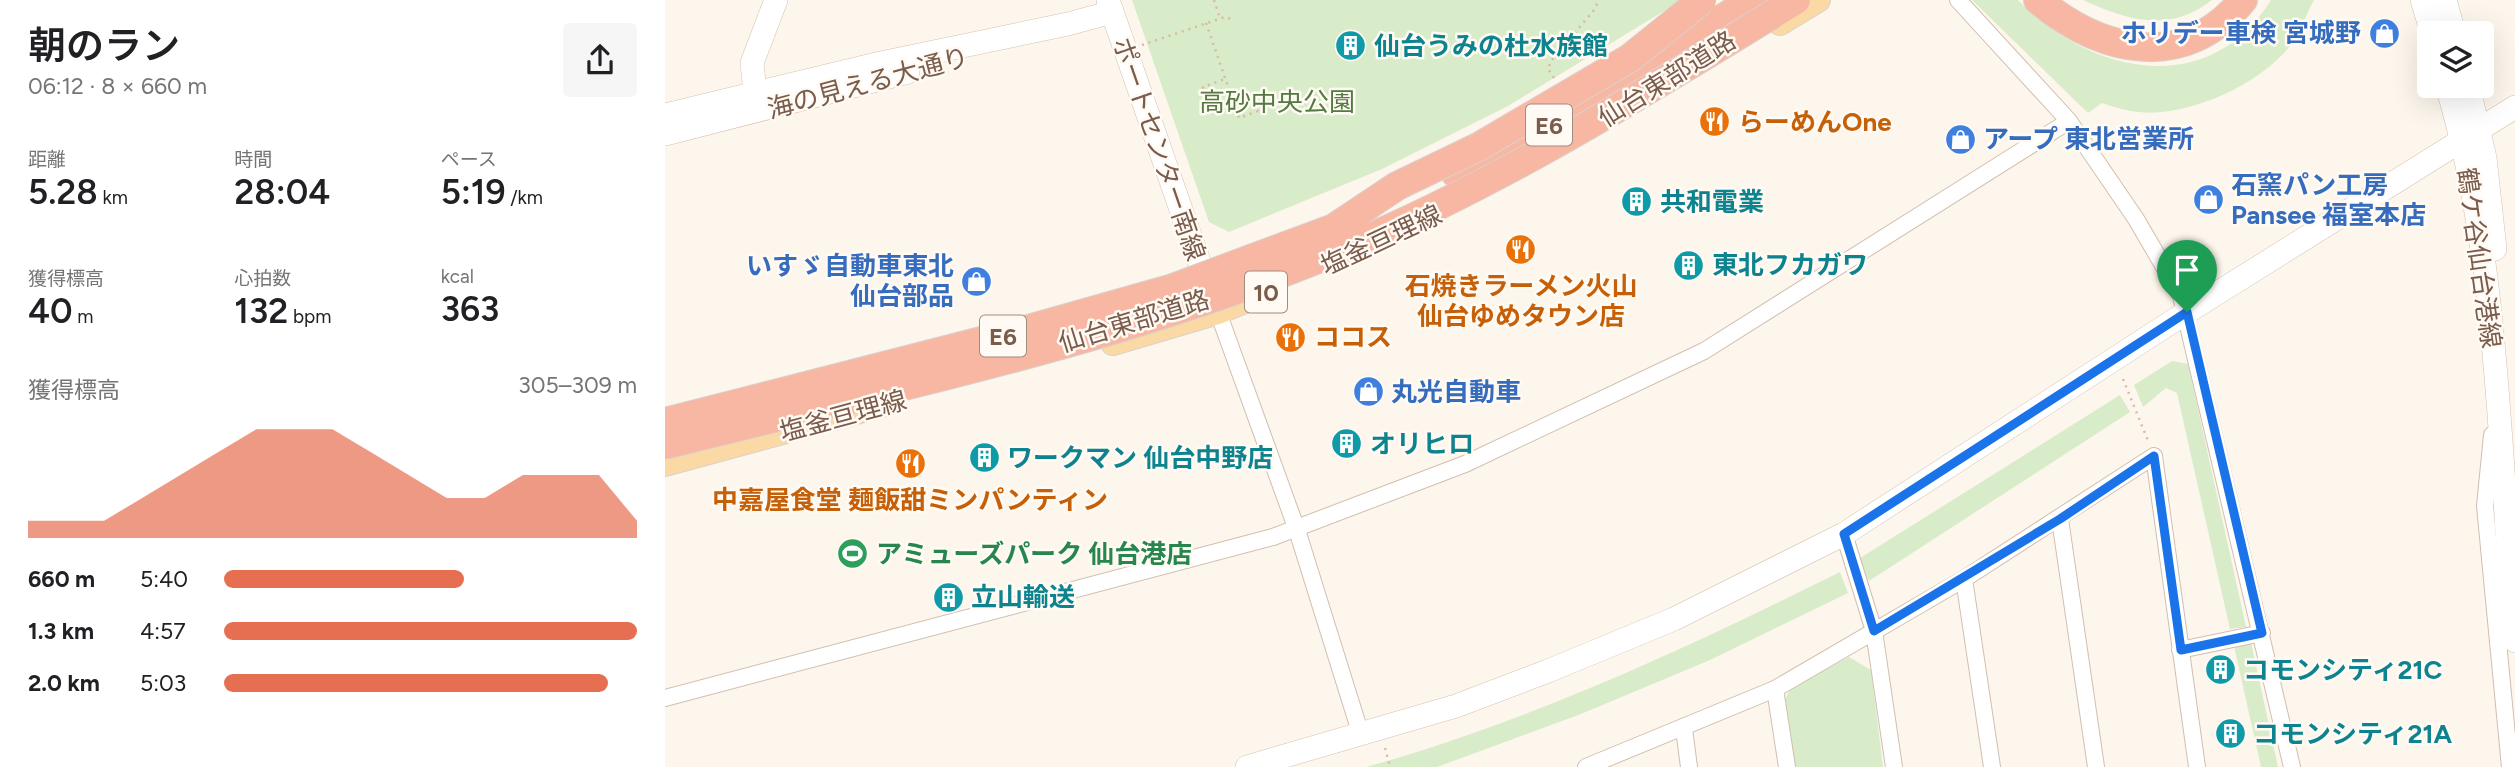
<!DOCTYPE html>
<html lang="ja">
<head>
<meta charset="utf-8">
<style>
  :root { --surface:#fff; --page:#f6f6f6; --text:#202124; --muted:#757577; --accent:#e76f51 }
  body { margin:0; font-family:Figtree,"Noto Sans JP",sans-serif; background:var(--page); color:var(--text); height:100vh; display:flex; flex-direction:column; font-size:26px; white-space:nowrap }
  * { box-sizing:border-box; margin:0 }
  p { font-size:23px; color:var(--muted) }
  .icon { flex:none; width:38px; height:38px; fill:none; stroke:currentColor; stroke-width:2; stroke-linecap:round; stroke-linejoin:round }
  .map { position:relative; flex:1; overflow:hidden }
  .side { display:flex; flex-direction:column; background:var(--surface); width:665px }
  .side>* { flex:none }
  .controls { position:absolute; left:1752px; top:21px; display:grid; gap:14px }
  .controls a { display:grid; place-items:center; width:77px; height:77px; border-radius:7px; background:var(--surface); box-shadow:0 7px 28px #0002; font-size:35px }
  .pin { position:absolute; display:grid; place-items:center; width:60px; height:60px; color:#fff; margin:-72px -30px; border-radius:50% 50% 50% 0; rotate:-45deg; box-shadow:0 0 7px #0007 }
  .pin .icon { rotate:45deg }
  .round { display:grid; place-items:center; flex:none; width:74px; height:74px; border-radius:7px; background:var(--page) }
  .head { display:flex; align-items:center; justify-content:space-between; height:119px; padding:0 28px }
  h1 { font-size:38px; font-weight:600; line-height:52px }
  .stats { display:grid; grid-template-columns:repeat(3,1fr); gap:10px; height:119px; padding:7px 28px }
  .stats div { display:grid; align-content:center }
  .stats b { font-size:35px; font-weight:600 }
  .stats small { font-size:19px; font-weight:400 }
  .stats p { font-size:19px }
  .chart { height:196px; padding:14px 28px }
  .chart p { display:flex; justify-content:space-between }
  .chart svg { width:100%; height:126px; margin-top:7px; fill:var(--accent); opacity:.7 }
  ul { padding:0 28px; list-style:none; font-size:23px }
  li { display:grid; grid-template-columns:112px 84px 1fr; align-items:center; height:52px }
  li i { height:18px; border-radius:9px; background:var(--accent) }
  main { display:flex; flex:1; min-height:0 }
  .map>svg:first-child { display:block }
</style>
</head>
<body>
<main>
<section class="side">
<div class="head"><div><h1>朝のラン</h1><p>06:12 · 8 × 660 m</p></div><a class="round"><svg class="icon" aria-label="share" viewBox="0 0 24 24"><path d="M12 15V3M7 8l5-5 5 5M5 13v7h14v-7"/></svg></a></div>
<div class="stats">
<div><p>距離</p><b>5.28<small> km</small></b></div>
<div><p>時間</p><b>28:04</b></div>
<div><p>ペース</p><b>5:19<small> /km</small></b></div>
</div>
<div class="stats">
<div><p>獲得標高</p><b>40<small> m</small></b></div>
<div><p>心拍数</p><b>132<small> bpm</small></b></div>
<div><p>kcal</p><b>363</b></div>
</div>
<div class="chart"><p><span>獲得標高</span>305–309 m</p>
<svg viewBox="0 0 160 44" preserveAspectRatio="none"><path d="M0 44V38L10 38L20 38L30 30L40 22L50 14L60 6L70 6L80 6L90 14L100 22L110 30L120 30L130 22L140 22L150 22L160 38V44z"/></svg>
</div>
<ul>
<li><b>660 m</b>5:40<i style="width:58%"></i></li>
<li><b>1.3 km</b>4:57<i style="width:100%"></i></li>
<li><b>2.0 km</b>5:03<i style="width:93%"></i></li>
</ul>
</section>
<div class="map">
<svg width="1850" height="767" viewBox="0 0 1850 767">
  <rect width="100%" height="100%" fill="#fdf6ec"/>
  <path fill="#d8ecc9" d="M 467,0 L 1017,0 L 843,106 L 717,169 L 564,232 L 544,222 Z
    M 1307,0 L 1353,0 C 1425,74 1543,101 1606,0 L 1649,0 C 1642,12 1638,27 1630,39 C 1603,81 1524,118 1474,112 C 1462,111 1449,107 1437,103 L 1423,113 Z
    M 1418,0 L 1547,0 C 1505,33 1463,21 1418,0 Z
    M 1507,361 L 1523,364 L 1581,627 L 1565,629 L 1512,393 L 1501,388 L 1478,407 L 1469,385 Z
    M 1455,395 L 1465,412 L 1204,581 L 1192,560 Z
    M 1175,572 L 1183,593 L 1045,660 L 916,714 L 772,767 L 701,767 C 866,721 1022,648 1175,572 Z
    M 1586,642 L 1613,767 L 1596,767 L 1569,646 Z
    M 1184,657 L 1206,670 L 1218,767 L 1129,767 L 1119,701 L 1126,688 Z"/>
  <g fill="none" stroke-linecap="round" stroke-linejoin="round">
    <defs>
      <path id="street" d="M 1293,0 L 1404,121 L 1471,219 L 1516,296 L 1627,767
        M 553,312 L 632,530 L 696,735
        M 1827,435 L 1820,506 L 1845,767
        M 1395,519 L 1431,767
        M 1179,534 L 1209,631 L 1229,767
        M 1299,579 L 1327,767
        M 1515,650 L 1597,633
        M 1110,689 L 1122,767
        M 0,698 L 608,537 L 800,464 L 1039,351 L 1404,121
        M 1019,729 L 1024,767
        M 921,767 L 1110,689 L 1299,579 L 1489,456 L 1532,767"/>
      <path id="secondary" d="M 443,0 L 544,290
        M 1757,0 L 1767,33
        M 1780,0 L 1789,33
        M 1782,86 C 1835,264 1834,457 1850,641
        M 1803,86 L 1820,158 L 1830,249
        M 90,92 L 87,63 L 111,0
        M 0,115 L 216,63 L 403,24 L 447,12
        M 0,134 L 243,72
        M 582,767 L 791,706 L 883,671 L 1009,619 L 1179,534 L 1522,312 L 1850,107"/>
      <path id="primary" d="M 1115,23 L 1153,0
        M 448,343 L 553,312 L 606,290
        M 0,464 L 217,405"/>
      <path id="highway" d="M 1373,0 C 1437,53 1519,72 1578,0
        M 1108,14 L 1131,0
        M 790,173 L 896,119 L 1087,0"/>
    </defs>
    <use href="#street" stroke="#d1beb0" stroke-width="18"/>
    <use href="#secondary" stroke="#d6c0b0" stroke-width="24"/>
    <use href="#primary" stroke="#dad1cd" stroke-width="26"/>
    <use href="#highway" stroke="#dad1cd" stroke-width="30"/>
    <path stroke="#d9b8a5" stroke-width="2.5" stroke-dasharray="2 5" stroke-linecap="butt" d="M 549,0 L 555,18
      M 541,23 L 574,118 L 593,111 L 594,115
      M 477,45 L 560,17 L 567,19
      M 889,78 L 883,69 L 886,61 L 929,10 L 934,0
      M 543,102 L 538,87 L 560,79
      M 1458,379 L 1484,443
      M 720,748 L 725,767"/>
    <use href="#street" stroke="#fff" stroke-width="16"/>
    <use href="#secondary" stroke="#fff" stroke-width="23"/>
    <use href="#primary" stroke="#fbd9a5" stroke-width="24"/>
    <use href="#highway" stroke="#f7b7a3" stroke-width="28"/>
    <defs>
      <path id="highway-bridge" d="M 0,422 L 367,328 L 505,289 L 669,228 L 732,186 L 815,146 L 965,58 L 1037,0
        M 0,445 C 230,387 467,339 687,245 C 836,182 970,98 1108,14"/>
    </defs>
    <use href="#highway-bridge" stroke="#dad1cd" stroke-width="30" stroke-linecap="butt"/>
    <use href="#highway-bridge" stroke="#f7b7a3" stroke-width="28"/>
  </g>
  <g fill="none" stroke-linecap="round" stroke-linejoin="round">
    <defs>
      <path id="route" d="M 1522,312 L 1597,633 L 1516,650 L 1489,456 L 1395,519 L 1209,631 L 1179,534 Z"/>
    </defs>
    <use href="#route" stroke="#fff" stroke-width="14"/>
    <use href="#route" stroke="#1a73e8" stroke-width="9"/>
  </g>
  <defs>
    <symbol id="shop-disc" viewBox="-11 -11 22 22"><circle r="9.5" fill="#3f7fe0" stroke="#fffaf3"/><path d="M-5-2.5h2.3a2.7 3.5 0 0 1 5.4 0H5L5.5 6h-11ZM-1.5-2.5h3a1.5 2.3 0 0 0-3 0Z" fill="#fff"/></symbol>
    <symbol id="building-disc" viewBox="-11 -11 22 22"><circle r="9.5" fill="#0f9aa8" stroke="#fffaf3"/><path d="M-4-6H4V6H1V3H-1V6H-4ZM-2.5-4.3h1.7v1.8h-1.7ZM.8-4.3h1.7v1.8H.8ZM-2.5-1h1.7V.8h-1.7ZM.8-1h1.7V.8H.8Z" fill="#fff"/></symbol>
    <symbol id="restaurant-disc" viewBox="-11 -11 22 22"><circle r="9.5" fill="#e8710a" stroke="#fffaf3"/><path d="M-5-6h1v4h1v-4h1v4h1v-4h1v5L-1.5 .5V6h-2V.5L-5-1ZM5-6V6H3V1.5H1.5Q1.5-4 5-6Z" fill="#fff"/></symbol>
    <symbol id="stadium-disc" viewBox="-11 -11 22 22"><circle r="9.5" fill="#2e9e5b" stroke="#fffaf3"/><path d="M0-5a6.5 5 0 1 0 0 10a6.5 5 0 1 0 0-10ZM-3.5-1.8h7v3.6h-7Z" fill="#fff"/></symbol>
  </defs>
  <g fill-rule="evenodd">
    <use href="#shop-disc" x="1702" y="16" width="35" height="35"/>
    <use href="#building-disc" x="668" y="28" width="35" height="35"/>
    <use href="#restaurant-disc" x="1032" y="104" width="35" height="35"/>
    <use href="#shop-disc" x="1278" y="122" width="35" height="35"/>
    <use href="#shop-disc" x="1526" y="182" width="35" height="35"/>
    <use href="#building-disc" x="954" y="184" width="35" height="35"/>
    <use href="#restaurant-disc" x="838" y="232" width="35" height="35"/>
    <use href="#building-disc" x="1006" y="248" width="35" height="35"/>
    <use href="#shop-disc" x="294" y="264" width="35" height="35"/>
    <use href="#restaurant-disc" x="608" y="320" width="35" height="35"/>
    <use href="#shop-disc" x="686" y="374" width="35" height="35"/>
    <use href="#building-disc" x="664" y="426" width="35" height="35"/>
    <use href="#building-disc" x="302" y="440" width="35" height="35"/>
    <use href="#restaurant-disc" x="228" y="446" width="35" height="35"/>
    <use href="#stadium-disc" x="170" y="536" width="35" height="35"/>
    <use href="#building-disc" x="266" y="580" width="35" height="35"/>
    <use href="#building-disc" x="1538" y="652" width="35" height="35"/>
    <use href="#building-disc" x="1548" y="716" width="35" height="35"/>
  </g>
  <g text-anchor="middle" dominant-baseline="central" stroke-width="5" stroke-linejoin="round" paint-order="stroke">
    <g fill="#fffaf3" stroke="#a28b7f" stroke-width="2">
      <rect x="861" y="104.5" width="46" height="41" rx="5"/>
      <rect x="580" y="271.5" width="42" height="41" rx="5"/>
      <rect x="315" y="315.5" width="46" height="41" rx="5"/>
    </g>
    <g font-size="24" font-weight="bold" fill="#7a5c4d">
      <text x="884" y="125">E6</text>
      <text x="601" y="292">10</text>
      <text x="338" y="336">E6</text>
    </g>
    <g font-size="26" font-weight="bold" fill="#366cbe" stroke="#fffaf3" text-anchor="start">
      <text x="1696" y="33" text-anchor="end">ホリデー車検 宮城野</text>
      <text x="1318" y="139">アープ 東北営業所</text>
      <text x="1566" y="185">石窯パン工房<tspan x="1566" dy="30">Pansee 福室本店</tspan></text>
      <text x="289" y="266" text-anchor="end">いすゞ自動車東北<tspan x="289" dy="30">仙台部品</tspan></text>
      <text x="726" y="392">丸光自動車</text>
    </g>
    <g font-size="26" font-weight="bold" fill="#0d838f" stroke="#fffaf3" text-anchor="start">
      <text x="709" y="46">仙台うみの杜水族館</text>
      <text x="995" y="202">共和電業</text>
      <text x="1047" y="265">東北フカガワ</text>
      <text x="705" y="444">オリヒロ</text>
      <text x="342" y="458">ワークマン 仙台中野店</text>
      <text x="306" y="597">立山輸送</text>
      <text x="1578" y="670">コモンシティ21C</text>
      <text x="1588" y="734">コモンシティ21A</text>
    </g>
    <g font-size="26" fill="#7a5c4d" stroke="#fffaf3">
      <text transform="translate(1002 79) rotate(-32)">仙台東部道路</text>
      <text transform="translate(203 83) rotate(-15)">海の見える大通り</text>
      <text transform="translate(494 149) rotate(71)">ポートセンター南線</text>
      <text transform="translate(716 240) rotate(-25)">塩釜亘理線</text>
      <text transform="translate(1814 258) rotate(82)">鶴ケ谷仙台港線</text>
      <text transform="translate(469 321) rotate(-17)">仙台東部道路</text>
      <text transform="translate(178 416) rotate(-15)">塩釜亘理線</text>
    </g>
    <g font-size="26" fill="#537a41" stroke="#fffaf3">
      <text x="612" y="102">高砂中央公園</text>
    </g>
    <g font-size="26" font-weight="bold" fill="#c56008" stroke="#fffaf3" text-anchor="start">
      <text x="1073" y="122">らーめんOne</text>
      <text x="856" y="286" text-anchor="middle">石焼きラーメン火山<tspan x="856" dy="30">仙台ゆめタウン店</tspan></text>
      <text x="649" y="337">ココス</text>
      <text x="245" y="500" text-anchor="middle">中嘉屋食堂 麺飯甜ミンパンティン</text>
    </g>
    <g font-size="26" font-weight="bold" fill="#27864d" stroke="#fffaf3" text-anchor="start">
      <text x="211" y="554">アミューズパーク 仙台港店</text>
    </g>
  </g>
</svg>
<div class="controls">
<a><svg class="icon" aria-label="layers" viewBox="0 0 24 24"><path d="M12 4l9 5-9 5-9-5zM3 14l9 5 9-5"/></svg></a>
</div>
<div class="pin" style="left:1522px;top:312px;background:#1e9e55"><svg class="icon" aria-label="arrive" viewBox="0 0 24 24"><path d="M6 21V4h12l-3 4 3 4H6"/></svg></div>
</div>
</main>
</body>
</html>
